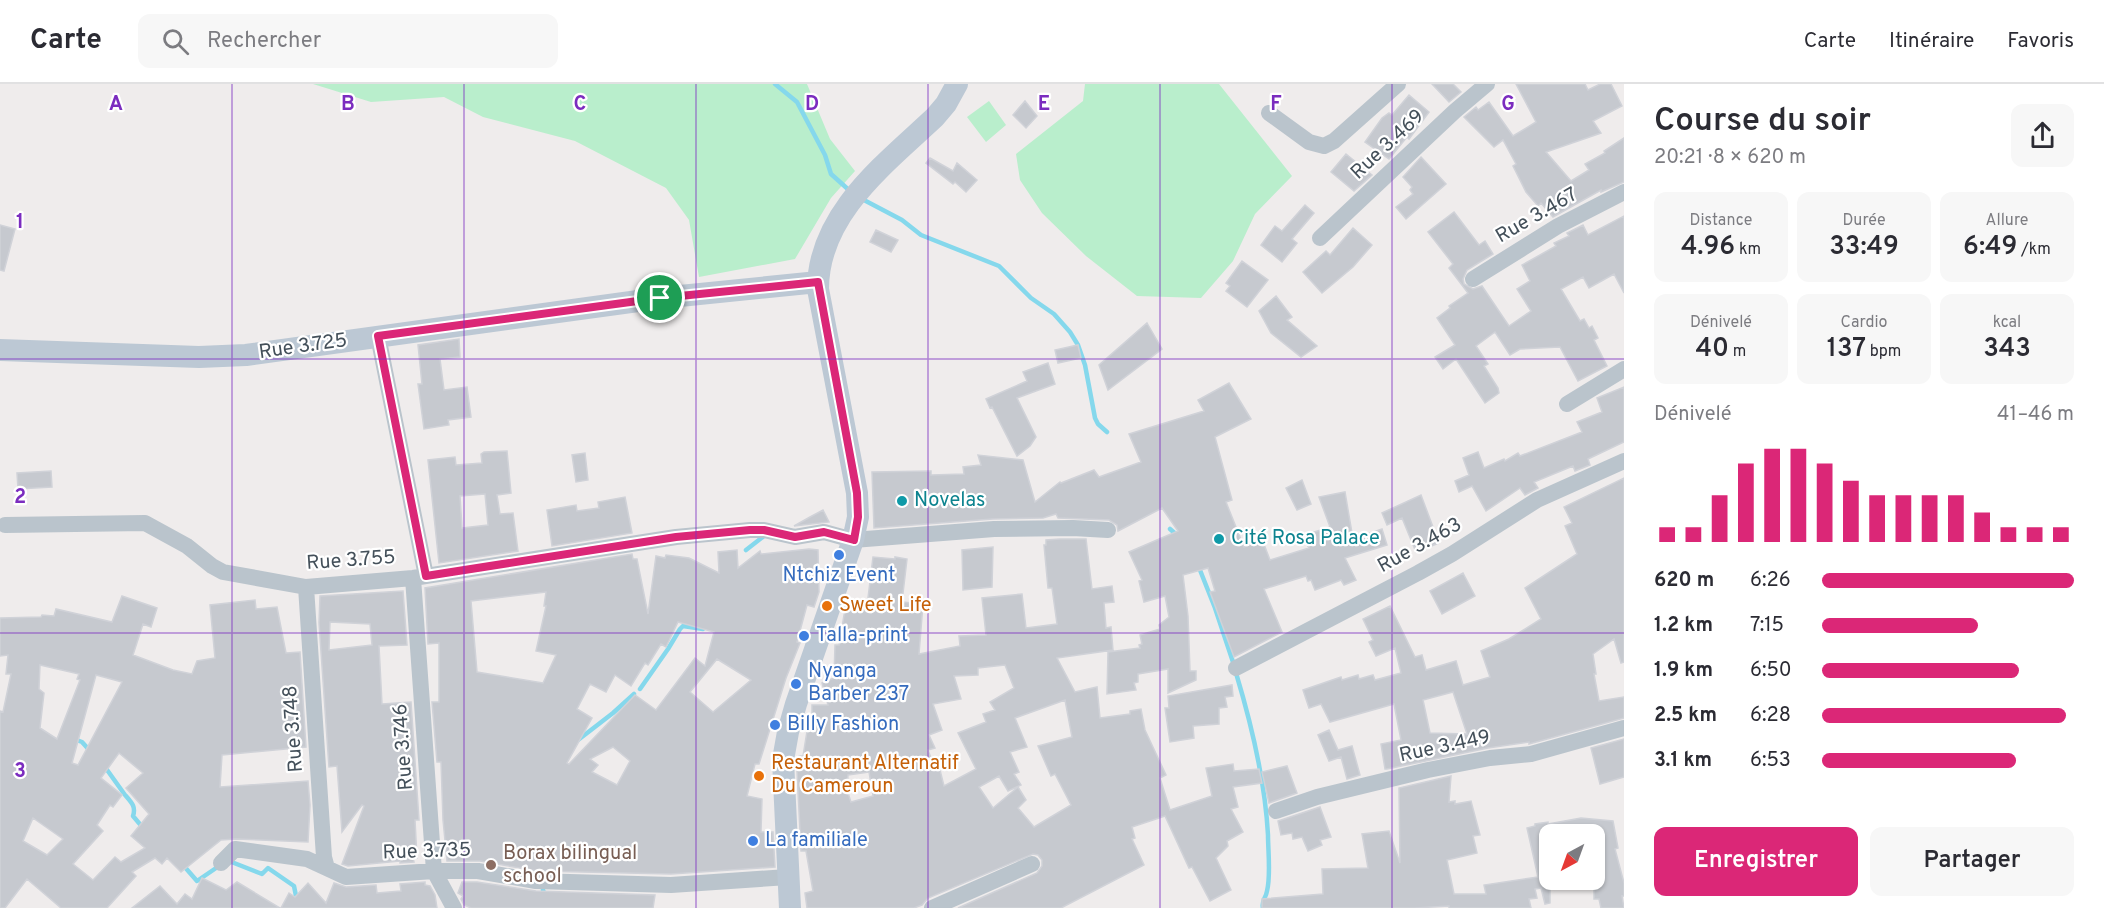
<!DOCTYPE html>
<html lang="fr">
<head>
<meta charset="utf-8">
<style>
  :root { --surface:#fff; --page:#f7f7f7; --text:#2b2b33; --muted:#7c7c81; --line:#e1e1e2; --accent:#db2777 }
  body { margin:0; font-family:Overpass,sans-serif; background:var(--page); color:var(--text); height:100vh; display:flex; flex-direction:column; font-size:22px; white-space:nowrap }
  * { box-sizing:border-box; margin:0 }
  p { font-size:20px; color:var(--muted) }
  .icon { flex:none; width:33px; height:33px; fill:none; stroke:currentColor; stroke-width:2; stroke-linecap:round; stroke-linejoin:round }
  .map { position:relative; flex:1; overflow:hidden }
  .details { display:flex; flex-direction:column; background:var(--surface); width:480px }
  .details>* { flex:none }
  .needle { width:39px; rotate:221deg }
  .tools { position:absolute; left:1539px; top:740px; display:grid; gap:12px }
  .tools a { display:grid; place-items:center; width:66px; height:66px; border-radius:12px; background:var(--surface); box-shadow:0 2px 4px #0004; font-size:30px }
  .pin { position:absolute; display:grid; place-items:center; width:51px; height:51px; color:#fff; margin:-26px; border:3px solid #fff; border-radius:50%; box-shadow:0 2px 6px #0007 }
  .round { display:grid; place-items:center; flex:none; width:63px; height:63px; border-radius:12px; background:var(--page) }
  .summary { display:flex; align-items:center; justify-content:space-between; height:102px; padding:0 30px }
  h1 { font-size:33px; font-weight:600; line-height:45px }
  .figures { display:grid; grid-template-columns:repeat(3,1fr); gap:9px; height:102px; padding:6px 30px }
  .figures div { display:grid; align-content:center; border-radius:12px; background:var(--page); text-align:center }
  .figures b { font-size:26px; font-weight:600 }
  .figures small { font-size:16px; font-weight:400 }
  .figures p { font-size:16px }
  .chart { height:168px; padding:12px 30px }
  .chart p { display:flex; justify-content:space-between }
  .chart svg { width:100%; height:108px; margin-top:6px; stroke:var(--accent); stroke-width:6 }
  .action { display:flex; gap:12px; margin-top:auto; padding:12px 30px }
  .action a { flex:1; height:69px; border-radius:12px; background:var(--accent); color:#fff; font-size:24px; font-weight:600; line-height:69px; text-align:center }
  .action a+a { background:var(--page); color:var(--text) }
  ul { padding:0 30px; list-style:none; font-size:20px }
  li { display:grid; grid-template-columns:96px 72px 1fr; align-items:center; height:45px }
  li i { height:15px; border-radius:8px; background:var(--accent) }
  header { display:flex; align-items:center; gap:36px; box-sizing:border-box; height:84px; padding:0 30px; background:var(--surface); border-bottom:2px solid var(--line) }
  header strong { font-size:28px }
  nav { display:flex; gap:33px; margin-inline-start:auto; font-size:21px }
  .search { width:420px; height:54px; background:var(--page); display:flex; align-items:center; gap:15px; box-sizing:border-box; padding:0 21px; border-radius:12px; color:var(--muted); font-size:22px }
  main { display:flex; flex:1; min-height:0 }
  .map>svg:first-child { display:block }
</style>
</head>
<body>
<header>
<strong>Carte</strong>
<div class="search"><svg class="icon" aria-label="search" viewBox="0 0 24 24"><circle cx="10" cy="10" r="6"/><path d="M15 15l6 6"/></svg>Rechercher</div>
<nav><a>Carte</a><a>Itinéraire</a><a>Favoris</a></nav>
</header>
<main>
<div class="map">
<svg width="1624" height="824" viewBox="0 0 1624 824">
  <rect width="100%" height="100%" fill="#efecec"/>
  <path fill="#b9eecc" d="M 313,0 L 807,0 L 830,55 L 855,87 L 831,114 L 795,175 L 699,193 L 689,136 L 666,104 L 575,57 L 483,33 L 444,13 L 371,18 Z
    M 1085,0 L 1219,0 L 1292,92 L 1255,130 L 1233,177 L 1201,214 L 1137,212 L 1086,172 L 1042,129 L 1020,96 L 1016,70 L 1083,17 Z
    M 989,17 L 1006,41 L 986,58 L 967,33 Z"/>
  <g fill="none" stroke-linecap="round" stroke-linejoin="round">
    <path stroke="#85d8ec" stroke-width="4.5" d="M 775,0 L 797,18 L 825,71 L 831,90 L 850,107
      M 862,115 L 902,136 L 921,151 L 999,182 L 1031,214 L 1054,230 L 1070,248 L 1078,261 L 1085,281 L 1095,334 L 1098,340 L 1107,348
      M 1170,445 L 1178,452
      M 746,466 L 764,452
      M 1198,481 L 1215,524 L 1234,581
      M 1236,589 C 1252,642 1265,696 1268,751 C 1268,767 1271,792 1267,807 C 1266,814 1261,817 1263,824
      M 640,605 L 668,565 L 680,545 L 683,542 L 703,545
      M 74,655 L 82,658 L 91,668
      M 578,656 L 613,629 L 634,610
      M 105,683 L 125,711
      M 126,712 C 132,719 136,723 133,732 L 144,745
      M 229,777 L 262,790 L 268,784 L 294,802 L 296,812 L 294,817
      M 183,781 L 197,797 L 219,782
      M 543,806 L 549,824"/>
  </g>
  <path fill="#c6c9cf" stroke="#d0d2d8" stroke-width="1.5" fill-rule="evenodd" d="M 1432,0 L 1453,0 L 1461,8 L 1449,18 Z
    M 1516,0 L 1585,0 L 1588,6 L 1600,0 L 1611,0 L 1622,22 L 1593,37 L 1601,49 L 1546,68 L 1571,97 L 1589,86 L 1585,80 L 1605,69 L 1604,67 L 1624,54 L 1624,98 L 1601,108 L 1601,106 L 1553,133 L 1541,119 L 1538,122 L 1526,108 L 1513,82 L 1516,80 L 1503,56 L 1494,63 L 1464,33 L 1476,23 L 1478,26 L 1489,18 L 1513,52 L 1536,38 Z
    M 1409,11 L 1429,28 L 1409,55 L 1407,53 L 1389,75 L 1365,58 L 1382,34 L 1389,29 L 1392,31 Z
    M 1025,17 L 1037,32 L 1026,44 L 1013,31 Z
    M 1346,70 L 1372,91 L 1354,107 L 1331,88 Z
    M 1421,73 L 1446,100 L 1406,135 L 1396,123 L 1413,110 L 1410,106 L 1412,103 L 1403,93 Z
    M 930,74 L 953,87 L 957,79 L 977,96 L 966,108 L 955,98 L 953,100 L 926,79 Z
    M 1305,121 L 1314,129 L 1292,155 L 1297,159 L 1282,178 L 1261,161 L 1275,142 L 1282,147 Z
    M 1454,128 L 1479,161 L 1485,157 L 1493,170 L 1467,186 L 1463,195 L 1464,200 L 1473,205 L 1482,202 L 1509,242 L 1531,227 L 1517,205 L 1530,197 L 1522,181 L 1556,162 L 1554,159 L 1569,152 L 1567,149 L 1583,141 L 1588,151 L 1624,132 L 1624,209 L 1614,190 L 1589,204 L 1583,193 L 1561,205 L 1580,237 L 1584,235 L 1589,244 L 1592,242 L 1598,254 L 1594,256 L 1607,282 L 1578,297 L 1560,263 L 1520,265 L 1510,271 L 1495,248 L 1476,262 L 1488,280 L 1484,282 L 1498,304 L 1499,309 L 1485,319 L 1456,275 L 1443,285 L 1435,273 L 1455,261 L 1437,234 L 1450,224 L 1449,222 L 1468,209 L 1449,184 L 1453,180 L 1428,148 Z
    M 0,141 L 15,145 L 4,187 L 0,186 Z
    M 1353,144 L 1372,161 L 1353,183 L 1322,209 L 1303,188 L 1326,167 L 1330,171 Z
    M 876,146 L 898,156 L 891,168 L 870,158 Z
    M 1242,177 L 1268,196 L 1247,223 L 1226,207 L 1230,202 L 1226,199 Z
    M 1276,212 L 1292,233 L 1287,236 L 1317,262 L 1301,273 L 1271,249 L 1259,227 Z
    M 1147,239 L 1162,265 L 1108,306 L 1099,281 Z
    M 459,255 L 460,273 L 440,275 L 444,306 L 467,303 L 471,333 L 448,336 L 449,341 L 424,345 L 418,300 L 422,300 L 418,261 Z
    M 1078,261 L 1081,274 L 1058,279 L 1055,266 Z
    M 1048,279 L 1055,300 L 1017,314 L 1036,353 L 1030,362 L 1017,372 L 992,323 L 990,324 L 986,315 L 1027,297 L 1023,288 Z
    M 1229,299 L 1251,335 L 1215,353 L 1232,416 L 1226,418 L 1244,463 L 1262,455 L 1270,476 L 1309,464 L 1306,459 L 1311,457 L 1308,450 L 1330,443 L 1319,413 L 1345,408 L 1353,455 L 1382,445 L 1387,461 L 1345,474 L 1356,496 L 1344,501 L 1341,496 L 1315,506 L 1311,496 L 1308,497 L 1306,492 L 1264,505 L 1282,548 L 1234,573 L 1210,508 L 1215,507 L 1208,484 L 1183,491 L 1188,532 L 1190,587 L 1196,587 L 1196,596 L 1168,609 L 1168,585 L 1138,590 L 1138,598 L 1134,599 L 1136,606 L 1107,610 L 1108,568 L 1140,564 L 1139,561 L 1142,560 L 1140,551 L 1160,545 L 1159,541 L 1169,533 L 1165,512 L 1144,518 L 1139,497 L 1142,496 L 1129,468 L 1178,447 L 1162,424 L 1118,447 L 1117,441 L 1109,436 L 1058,434 L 1056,430 L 1043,434 L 993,435 L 874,444 L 872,388 L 931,387 L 931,391 L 964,390 L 963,383 L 981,381 L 978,371 L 1023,376 L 1035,418 L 1060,398 L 1061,399 L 1094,386 L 1099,393 L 1141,378 L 1129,350 L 1204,327 L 1198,316 Z
    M 1624,303 L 1624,358 L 1588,375 L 1590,381 L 1575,387 L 1573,382 L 1534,398 L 1538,404 L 1525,411 L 1520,404 L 1486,427 L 1472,402 L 1459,408 L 1455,397 L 1469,391 L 1463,374 L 1478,368 L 1484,384 L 1504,375 L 1505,377 L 1518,369 L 1520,372 L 1582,348 L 1577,338 L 1602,328 L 1597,314 Z
    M 507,367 L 511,409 L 497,411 L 500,430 L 513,429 L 518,467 L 439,479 L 428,376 L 455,373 L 456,381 L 482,379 L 481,370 L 484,368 ZM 485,410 L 488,441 L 462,444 L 460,412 Z
    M 585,369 L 588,396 L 576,398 L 572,371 Z
    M 51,387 L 52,403 L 18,405 L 17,389 Z
    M 1624,394 L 1624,578 L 1621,579 L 1614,555 L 1593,570 L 1596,590 L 1594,590 L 1599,617 L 1624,613 L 1624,634 L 1529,660 L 1529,658 L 1488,664 L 1387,685 L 1385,685 L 1381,660 L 1401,656 L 1394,620 L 1330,638 L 1321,620 L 1309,624 L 1303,606 L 1341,593 L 1342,596 L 1358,591 L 1359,595 L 1373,591 L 1375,596 L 1401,589 L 1395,564 L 1376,572 L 1369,558 L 1373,556 L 1363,535 L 1390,522 L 1415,573 L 1422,571 L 1426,586 L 1456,577 L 1463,601 L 1490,593 L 1481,567 L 1509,555 L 1541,535 L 1525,504 L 1577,470 L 1565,442 L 1572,439 L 1564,423 ZM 1453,608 L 1467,650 L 1430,649 L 1423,616 Z
    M 1302,396 L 1311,420 L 1297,426 L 1286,404 Z
    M 1421,411 L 1439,459 L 1416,468 L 1402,434 L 1387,441 L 1382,429 Z
    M 625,413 L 632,449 L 552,462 L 547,426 L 576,421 L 577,427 L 599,424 L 598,418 Z
    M 823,426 L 829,438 L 794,442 L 810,433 Z
    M 1060,455 L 1086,455 L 1092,505 L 1112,502 L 1114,518 L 1104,519 L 1106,544 L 1111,543 L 1113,566 L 1057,574 L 1075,608 L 1097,603 L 1100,634 L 1130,630 L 1130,627 L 1141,625 L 1145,646 L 1166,691 L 1160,694 L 1170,726 L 1212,712 L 1206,684 L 1233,680 L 1234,687 L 1259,685 L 1262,699 L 1233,703 L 1238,723 L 1231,725 L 1243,748 L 1227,757 L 1228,762 L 1216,774 L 1231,806 L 1210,817 L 1192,783 L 1189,784 L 1165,732 L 1132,743 L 1135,754 L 1132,755 L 1144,781 L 1061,824 L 958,824 L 1037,789 L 1042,782 L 1042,776 L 1038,771 L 1033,770 L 928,814 L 922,821 L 914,824 L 807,824 L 805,809 L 813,807 L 806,767 L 801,767 L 797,687 L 799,672 L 803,672 L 809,635 L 812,635 L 812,621 L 828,621 L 822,599 L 834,594 L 835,561 L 839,561 L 846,519 L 867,522 L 873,473 L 895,475 L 895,473 L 907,475 L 902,518 L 923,520 L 919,570 L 960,562 L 959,552 L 986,551 L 982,514 L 1022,510 L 1026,544 L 1057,540 L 1052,504 L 1048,504 L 1044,461 L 1046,461 L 1046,456 ZM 1005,581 L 1014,604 L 990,618 L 995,626 L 983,630 L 986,638 L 958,649 L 976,685 L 944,702 L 940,686 L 936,687 L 928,666 L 935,664 L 929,651 L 942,646 L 933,620 L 961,615 L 954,592 L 978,591 L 978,584 ZM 1065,616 L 1072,653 L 1038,662 L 1051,692 L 1055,690 L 1071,721 L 1034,743 L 1018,724 L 1026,716 L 1018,703 L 993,724 L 979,703 L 999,692 L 1008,707 L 1021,701 L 1014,690 L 1019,688 L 1010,668 L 1027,663 L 1015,634 ZM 869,688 L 873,712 L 851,718 L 847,706 L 848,691 Z
    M 993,463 L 992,503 L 963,506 L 962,466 Z
    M 809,465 L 818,466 L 819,508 L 814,523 L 807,521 L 797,558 L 800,559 L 786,594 L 759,680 L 755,680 L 747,712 L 762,715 L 761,748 L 773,748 L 775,783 L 671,790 L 537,787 L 480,777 L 447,777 L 443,736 L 441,678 L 437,678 L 432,618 L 439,618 L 439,559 L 428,560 L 425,504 L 632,470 L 633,475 L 637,475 L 648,530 L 656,472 L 665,474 L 666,471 L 689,474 L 719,489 L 718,468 L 737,466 L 738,484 L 760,467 L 761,470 ZM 546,508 L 544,522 L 546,522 L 536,567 L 556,571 L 543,599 L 477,588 L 471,517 ZM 678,538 L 714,548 L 705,582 L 695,574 L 656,626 L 635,611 L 569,680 L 567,679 L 592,634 L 577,625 L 590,600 L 606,608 L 615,591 L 631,602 L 645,579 L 648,581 L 661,560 L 666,563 ZM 717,575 L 751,596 L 713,628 L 690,608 ZM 613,663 L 630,677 L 617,701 L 592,688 L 598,681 L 590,675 Z
    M 1463,489 L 1475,512 L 1442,530 L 1430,507 Z
    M 403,507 L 407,561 L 379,562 L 382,620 L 411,618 L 419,736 L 415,736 L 417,774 L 413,774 L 414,778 L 400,779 L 400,777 L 348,782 L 342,780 L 364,722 L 362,721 L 342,748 L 337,682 L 329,683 L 319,539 L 320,512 ZM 330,538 L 370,540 L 372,561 L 329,566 Z
    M 122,512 L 157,524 L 151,543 L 143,540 L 133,571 L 173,586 L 192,590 L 197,577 L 215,574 L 210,521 L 255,516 L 256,525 L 277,523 L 286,569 L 300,568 L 306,663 L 222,671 L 220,703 L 308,697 L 310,721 L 308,758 L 236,755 L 221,756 L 181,788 L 167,774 L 162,780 L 155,774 L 132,788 L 136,792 L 107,824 L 61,824 L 27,795 L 5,824 L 0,824 L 0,627 L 3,628 L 11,590 L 6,590 L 8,571 L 0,572 L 0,534 L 41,533 L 42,531 L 54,532 L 56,525 L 112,538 ZM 40,581 L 79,590 L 77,595 L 80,596 L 57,655 L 40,644 L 44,609 L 39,605 ZM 96,591 L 122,598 L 78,681 L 72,679 ZM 119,669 L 143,689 L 126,704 L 149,730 L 131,752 L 145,764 L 121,778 L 115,773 L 93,796 L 73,780 L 103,747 L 97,741 L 110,721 L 113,723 L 122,711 L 101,694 ZM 33,734 L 63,755 L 47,771 L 23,757 Z
    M 1232,601 L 1233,612 L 1225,613 L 1227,623 L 1219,624 L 1219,640 L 1193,642 L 1194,654 L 1170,658 L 1165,624 L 1169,624 L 1168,612 Z
    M 1329,646 L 1338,666 L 1352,662 L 1360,691 L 1347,695 L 1341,673 L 1329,677 L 1318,651 Z
    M 1624,655 L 1624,693 L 1600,700 L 1591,664 Z
    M 1287,682 L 1297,709 L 1269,719 L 1262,688 Z
    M 1451,692 L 1449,718 L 1455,717 L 1455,720 L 1471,717 L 1480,751 L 1473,752 L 1477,769 L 1447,776 L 1454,810 L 1486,810 L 1484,801 L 1538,793 L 1527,744 L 1535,742 L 1535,740 L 1548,738 L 1548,740 L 1581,734 L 1613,737 L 1618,764 L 1615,765 L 1624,799 L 1624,812 L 1622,812 L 1624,824 L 1601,824 L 1599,815 L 1594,815 L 1594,750 L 1550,750 L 1550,795 L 1558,795 L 1559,800 L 1550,802 L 1550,819 L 1545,820 L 1541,804 L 1535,805 L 1537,814 L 1529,815 L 1531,824 L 1449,824 L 1449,822 L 1415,824 L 1262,824 L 1262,815 L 1323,810 L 1322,785 L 1368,784 L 1362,750 L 1389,747 L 1400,779 L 1399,704 Z
    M 1320,723 L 1331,753 L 1320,756 L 1322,761 L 1308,767 L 1302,753 L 1293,755 L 1292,749 L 1281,751 L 1278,737 Z
    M 202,794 L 226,806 L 237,798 L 280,824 L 132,824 L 160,802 L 177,820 L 185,810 L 192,815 Z
    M 425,798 L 425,801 L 430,802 L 435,811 L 437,824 L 281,824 L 289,809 L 295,813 L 308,799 L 326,819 L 334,799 L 346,803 L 376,801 L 377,809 L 401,807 L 400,800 Z
    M 462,798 L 477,798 L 536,807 L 655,811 L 653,824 L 471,824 L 464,821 L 461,815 L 463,812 L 458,809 Z"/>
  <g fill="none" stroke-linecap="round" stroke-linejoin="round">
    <path stroke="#bac4cc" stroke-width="16" d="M 1269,29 L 1309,58 L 1324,62 L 1334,57 L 1398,0
      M 1320,154 L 1455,27 L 1487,0
      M 1473,195 L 1558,142 L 1624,108
      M 378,252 L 426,492
      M 1567,320 L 1624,285
      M 5,441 L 145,439 L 187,462 L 212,482 L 223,488 L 306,503 L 413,494 L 676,453 L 750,446 L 764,446 L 795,453 L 824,448 L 853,456 L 994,445 L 1073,444 L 1108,446
      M 413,494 L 434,787 L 454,824
      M 306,503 L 324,773 L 327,784
      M 1236,584 L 1418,489 L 1452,470 L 1537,416 L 1624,377
      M 1276,727 L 1317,713 L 1428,686 L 1490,674 L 1531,670 L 1624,644
      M 221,779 L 235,765 L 307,775 L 346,793 L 434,787 L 478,787 L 536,797 L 671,801 L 788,793
      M 932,824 L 1032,780"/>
    <path stroke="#bcc8d4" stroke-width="22" d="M 0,266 L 199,273 L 246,271 L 660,214 L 818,198
      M 790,824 L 783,676 L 788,648 L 796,620 L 853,456 L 858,433 L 857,409 L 818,205 C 818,130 885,80 935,33 L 946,20 L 957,0"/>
  </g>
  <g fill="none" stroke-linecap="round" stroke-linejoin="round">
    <defs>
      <path id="route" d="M 818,198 L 857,409 L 858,433 L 854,456 L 824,448 L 795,453 L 764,446 L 750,446 L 676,453 L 426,492 L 378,252 L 660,214 Z"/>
    </defs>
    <use href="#route" stroke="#fff" stroke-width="12"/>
    <use href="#route" stroke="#db2777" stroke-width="8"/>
  </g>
  <path fill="none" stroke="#7b2cbf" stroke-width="1.5" stroke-opacity="0.55" d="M 232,0 L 232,824M 464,0 L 464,824M 696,0 L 696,824M 928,0 L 928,824M 1160,0 L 1160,824M 1392,0 L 1392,824M 0,275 L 1624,275M 0,549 L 1624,549"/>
  <g fill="#0f9aa8" stroke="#fff" stroke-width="2">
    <circle cx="902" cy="417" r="6"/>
    <circle cx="1219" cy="455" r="6"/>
  </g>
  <g fill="#3f7fe0" stroke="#fff" stroke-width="2">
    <circle cx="839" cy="471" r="6"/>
    <circle cx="804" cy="552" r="6"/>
    <circle cx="796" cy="600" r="6"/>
    <circle cx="775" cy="641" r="6"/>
    <circle cx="753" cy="757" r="6"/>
  </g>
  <g fill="#e8710a" stroke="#fff" stroke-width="2">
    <circle cx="827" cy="522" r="6"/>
    <circle cx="759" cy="692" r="6"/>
  </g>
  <circle fill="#8d6e63" stroke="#fff" stroke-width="2" cx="491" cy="781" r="6"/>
  <g text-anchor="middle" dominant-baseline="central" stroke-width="4.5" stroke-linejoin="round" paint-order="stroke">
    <g font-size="20" fill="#44505a" stroke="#fff">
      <text transform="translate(1388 61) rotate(-43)">Rue 3.469</text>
      <text transform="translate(1537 132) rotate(-30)">Rue 3.467</text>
      <text transform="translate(303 263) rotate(-8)">Rue 3.725</text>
      <text transform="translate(1420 462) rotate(-29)">Rue 3.463</text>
      <text transform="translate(351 477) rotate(-4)">Rue 3.755</text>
      <text transform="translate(294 645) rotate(-94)">Rue 3.748</text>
      <text transform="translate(404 663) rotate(-94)">Rue 3.746</text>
      <text transform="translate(1445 663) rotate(-12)">Rue 3.449</text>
      <text transform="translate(427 768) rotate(-2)">Rue 3.735</text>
    </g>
    <g font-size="20" fill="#0d838f" stroke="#fff" text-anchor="start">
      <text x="914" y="417">Novelas</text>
      <text x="1231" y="455">Cité Rosa Palace</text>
    </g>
    <g font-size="20" fill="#366cbe" stroke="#fff" text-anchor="start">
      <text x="839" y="492" text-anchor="middle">Ntchiz Event</text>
      <text x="816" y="552">Talla-print</text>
      <text x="808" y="588">Nyanga<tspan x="808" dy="23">Barber 237</tspan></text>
      <text x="787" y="641">Billy Fashion</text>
      <text x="765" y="757">La familiale</text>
    </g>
    <g font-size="20" fill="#c56008" stroke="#fff" text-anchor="start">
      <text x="839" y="522">Sweet Life</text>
      <text x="771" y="680">Restaurant Alternatif<tspan x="771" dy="23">Du Cameroun</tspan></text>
    </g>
    <g font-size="20" fill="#785e54" stroke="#fff" text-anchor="start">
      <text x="503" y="770">Borax bilingual<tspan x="503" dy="23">school</tspan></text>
    </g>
  </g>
  <g font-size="20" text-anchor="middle" font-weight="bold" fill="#7b2cbf" stroke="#fff" stroke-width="4.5" stroke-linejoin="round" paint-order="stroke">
    <text x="116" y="26">A</text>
    <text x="348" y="26">B</text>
    <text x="580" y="26">C</text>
    <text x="812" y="26">D</text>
    <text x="1044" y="26">E</text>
    <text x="1276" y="26">F</text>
    <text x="1508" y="26">G</text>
    <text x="20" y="144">1</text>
    <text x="20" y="419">2</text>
    <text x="20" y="693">3</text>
  </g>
</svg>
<div class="tools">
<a><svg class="needle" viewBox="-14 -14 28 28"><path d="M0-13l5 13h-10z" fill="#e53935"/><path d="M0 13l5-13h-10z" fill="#7c7c81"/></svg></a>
</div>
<div class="pin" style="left:660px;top:214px;background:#1e9e55"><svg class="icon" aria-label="arrive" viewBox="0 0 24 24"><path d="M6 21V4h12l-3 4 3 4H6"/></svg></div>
</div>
<section class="details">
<div class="summary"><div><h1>Course du soir</h1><p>20:21 · 8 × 620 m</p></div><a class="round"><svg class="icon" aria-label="share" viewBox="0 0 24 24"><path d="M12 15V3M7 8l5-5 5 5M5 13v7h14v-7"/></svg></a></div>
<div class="figures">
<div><p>Distance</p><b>4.96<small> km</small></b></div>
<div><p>Durée</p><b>33:49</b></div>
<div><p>Allure</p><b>6:49<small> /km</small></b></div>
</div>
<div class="figures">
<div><p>Dénivelé</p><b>40<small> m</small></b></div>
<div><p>Cardio</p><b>137<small> bpm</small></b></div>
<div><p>kcal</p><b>343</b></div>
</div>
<div class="chart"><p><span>Dénivelé</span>41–46 m</p>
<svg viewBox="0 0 160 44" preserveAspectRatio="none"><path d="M5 44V38M15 44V38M25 44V25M35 44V12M45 44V6M55 44V6M65 44V12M75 44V19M85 44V25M95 44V25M105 44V25M115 44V25M125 44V32M135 44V38M145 44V38M155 44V38"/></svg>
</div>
<ul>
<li><b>620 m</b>6:26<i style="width:100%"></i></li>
<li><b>1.2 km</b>7:15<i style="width:62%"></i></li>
<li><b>1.9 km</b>6:50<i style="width:78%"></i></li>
<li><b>2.5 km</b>6:28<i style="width:97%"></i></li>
<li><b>3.1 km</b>6:53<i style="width:77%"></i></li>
</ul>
<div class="action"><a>Enregistrer</a><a>Partager</a></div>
</section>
</main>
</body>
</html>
